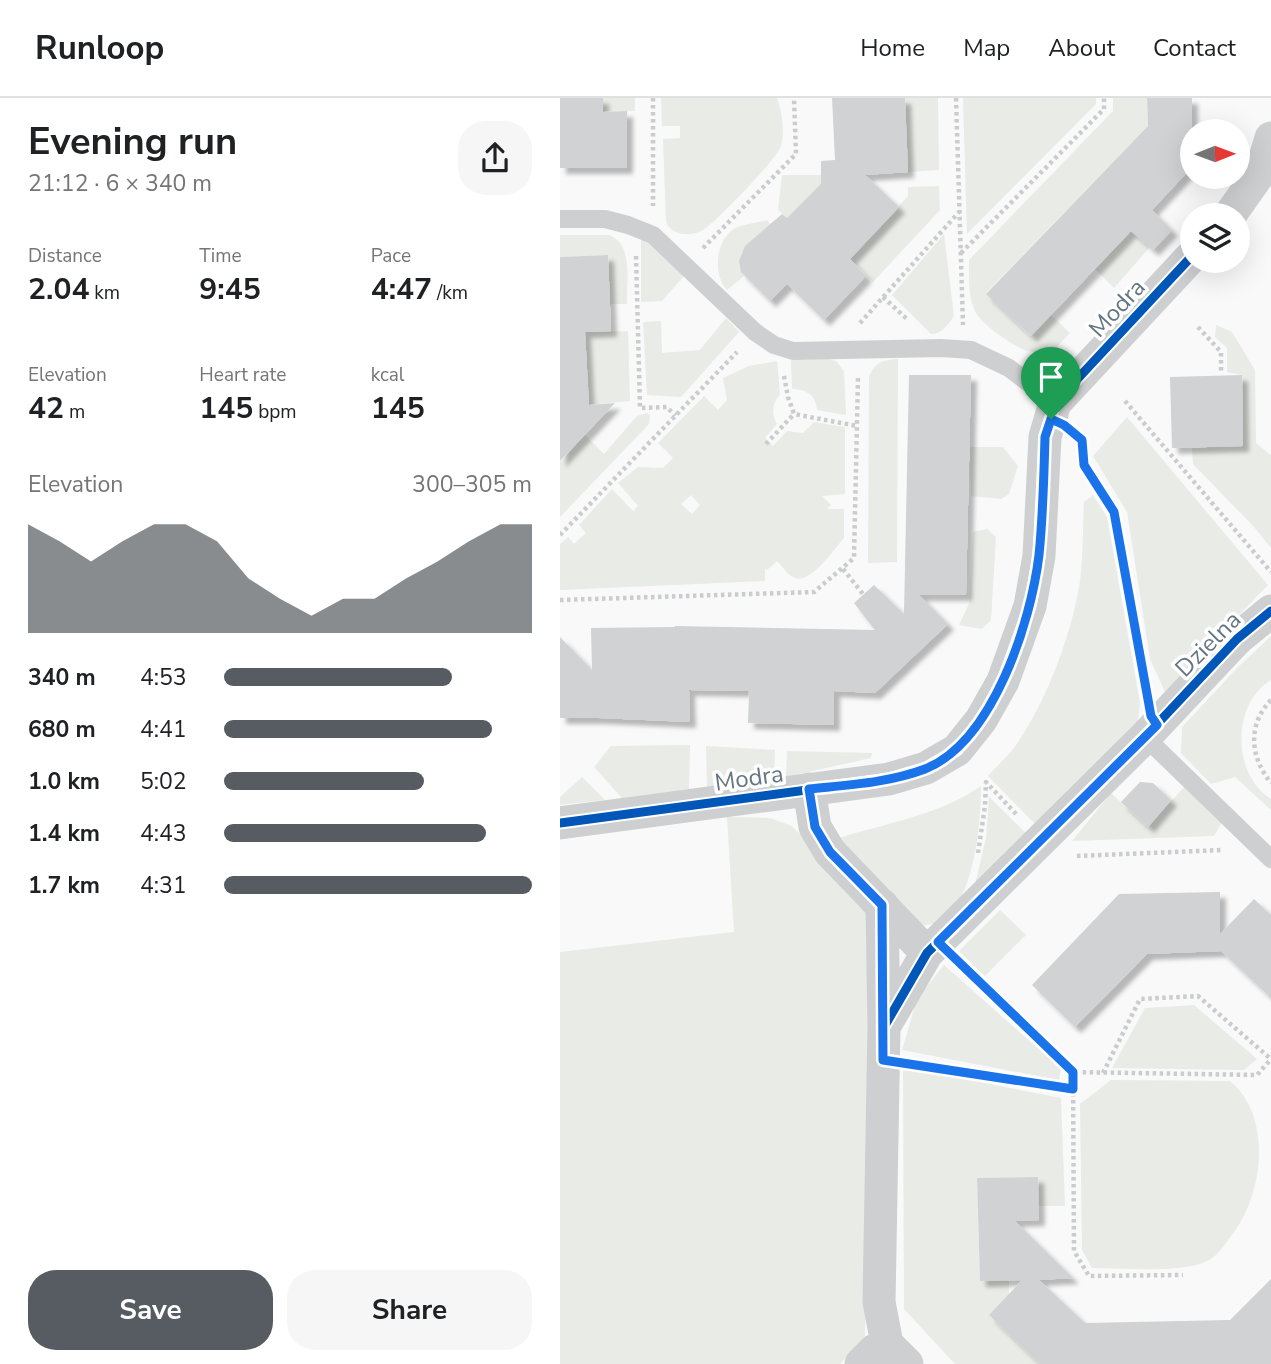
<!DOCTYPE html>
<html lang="en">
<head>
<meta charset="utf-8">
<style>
  :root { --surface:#fff; --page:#f6f6f6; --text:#202124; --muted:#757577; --line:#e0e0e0; --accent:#565c61 }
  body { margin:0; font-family:"Nunito Sans",sans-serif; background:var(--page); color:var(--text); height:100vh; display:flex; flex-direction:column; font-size:26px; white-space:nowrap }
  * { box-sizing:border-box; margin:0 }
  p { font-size:23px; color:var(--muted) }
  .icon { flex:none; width:38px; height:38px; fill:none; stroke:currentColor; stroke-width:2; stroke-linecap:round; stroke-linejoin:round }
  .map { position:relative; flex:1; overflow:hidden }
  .sheet { display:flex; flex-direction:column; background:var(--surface); width:560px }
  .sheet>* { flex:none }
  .needle { width:46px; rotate:89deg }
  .controls { position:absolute; left:620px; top:21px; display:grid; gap:14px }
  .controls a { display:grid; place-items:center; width:70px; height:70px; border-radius:50%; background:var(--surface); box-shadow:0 7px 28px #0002; font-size:35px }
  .pin { position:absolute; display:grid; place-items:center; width:60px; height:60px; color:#fff; margin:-72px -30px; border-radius:50% 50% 50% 0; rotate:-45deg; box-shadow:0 0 7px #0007 }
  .pin .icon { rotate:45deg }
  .round { display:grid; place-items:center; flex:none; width:74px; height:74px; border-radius:28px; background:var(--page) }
  .summary { display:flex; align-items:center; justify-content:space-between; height:119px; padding:0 28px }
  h1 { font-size:38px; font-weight:700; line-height:52px }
  .metrics { display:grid; grid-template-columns:repeat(3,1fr); gap:10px; height:119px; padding:7px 28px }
  .metrics div { display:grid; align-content:center }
  .metrics b { font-size:30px; font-weight:700 }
  .metrics small { font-size:19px; font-weight:400 }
  .metrics p { font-size:19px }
  .chart { height:196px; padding:14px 28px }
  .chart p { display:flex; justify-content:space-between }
  .chart svg { width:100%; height:126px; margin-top:7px; fill:var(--accent); opacity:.7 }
  .cta { display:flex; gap:14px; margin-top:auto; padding:14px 28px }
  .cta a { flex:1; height:80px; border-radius:28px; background:var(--accent); color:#fff; font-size:28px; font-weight:700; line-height:80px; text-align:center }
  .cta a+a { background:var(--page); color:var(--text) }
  ul { padding:0 28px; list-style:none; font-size:23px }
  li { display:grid; grid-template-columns:112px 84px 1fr; align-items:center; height:52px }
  li i { height:18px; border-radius:9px; background:var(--accent) }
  header { display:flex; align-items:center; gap:42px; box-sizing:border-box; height:98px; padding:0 35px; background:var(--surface); border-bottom:2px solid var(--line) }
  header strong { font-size:33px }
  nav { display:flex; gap:38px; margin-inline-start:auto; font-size:24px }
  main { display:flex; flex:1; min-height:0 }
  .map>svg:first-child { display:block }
</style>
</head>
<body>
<header>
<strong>Runloop</strong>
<nav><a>Home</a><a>Map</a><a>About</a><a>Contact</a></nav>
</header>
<main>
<section class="sheet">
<div class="summary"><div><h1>Evening run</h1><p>21:12 · 6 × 340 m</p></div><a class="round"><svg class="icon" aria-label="share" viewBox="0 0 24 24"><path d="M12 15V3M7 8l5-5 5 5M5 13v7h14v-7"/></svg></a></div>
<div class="metrics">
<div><p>Distance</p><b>2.04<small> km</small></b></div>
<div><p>Time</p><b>9:45</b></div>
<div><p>Pace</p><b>4:47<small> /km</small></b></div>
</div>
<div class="metrics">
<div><p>Elevation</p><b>42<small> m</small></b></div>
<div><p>Heart rate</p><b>145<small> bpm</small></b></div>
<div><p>kcal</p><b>145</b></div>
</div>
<div class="chart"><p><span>Elevation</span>300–305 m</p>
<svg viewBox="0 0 160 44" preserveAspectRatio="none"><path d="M0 44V6L10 12L20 19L30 12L40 6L50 6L60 12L70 25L80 32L90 38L100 32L110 32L120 25L130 19L140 12L150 6L160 6V44z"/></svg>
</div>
<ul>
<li><b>340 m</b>4:53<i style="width:74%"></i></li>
<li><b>680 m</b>4:41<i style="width:87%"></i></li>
<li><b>1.0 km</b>5:02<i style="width:65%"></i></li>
<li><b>1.4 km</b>4:43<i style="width:85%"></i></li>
<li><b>1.7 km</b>4:31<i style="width:100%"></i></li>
</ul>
<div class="cta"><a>Save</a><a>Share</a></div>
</section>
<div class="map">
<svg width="711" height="1266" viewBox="0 0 711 1266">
  <defs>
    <filter id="shadow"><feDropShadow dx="6" dy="6" stdDeviation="2" flood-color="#0004"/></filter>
  </defs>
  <rect width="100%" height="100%" fill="#f9f9f9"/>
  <path fill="#e8ebe6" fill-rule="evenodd" d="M 43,0 L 75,0 L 75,13 L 43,14 Z
    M 101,0 L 217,0 C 222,14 225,33 221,48 C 217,61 156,124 143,132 C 131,139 112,138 106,124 L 103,41 L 120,40 L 120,28 L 102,28 Z
    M 345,0 L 378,0 L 379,72 L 348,74 Z
    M 403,0 L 536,0 L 536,6 L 407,136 Z
    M 553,0 L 587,0 L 588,28 L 426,195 L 470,238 L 491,217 L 510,235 L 492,254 C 481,255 470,255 460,250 C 447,243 419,225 414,211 C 408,196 409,178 409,162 L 553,13 Z
    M 222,77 L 271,77 L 227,120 L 218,112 Z
    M 379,88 L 380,112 L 313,184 L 290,161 L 348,98 L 348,89 Z
    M 207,122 L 212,128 C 195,141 171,153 184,178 L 167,192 C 153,177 155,143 174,131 C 183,126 197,125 207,122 Z
    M 571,133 L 590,149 L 554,190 L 535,171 Z
    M 384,136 L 394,218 C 388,226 383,236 371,236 L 332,197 Z
    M 0,137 L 49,137 C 74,146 66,184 67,206 L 50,206 L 48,157 L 0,159 Z
    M 81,138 L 125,177 L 102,203 L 81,204 Z
    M 166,220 L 179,234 L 121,299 L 87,297 L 83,224 L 101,223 L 102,255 L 140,252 Z
    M 656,227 L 672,234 L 695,272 L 696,345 L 711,357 L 711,450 L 694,429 L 633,366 L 632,350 L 683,348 L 682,277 L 667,274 L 667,250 L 655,239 Z
    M 68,233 L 70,303 L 29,307 L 25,234 Z
    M 269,261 L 276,263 L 284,273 L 286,317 L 257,312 C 256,297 246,291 232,291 L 231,262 Z
    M 338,261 L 337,464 L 308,465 L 309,279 C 315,264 322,262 338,261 Z
    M 217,263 L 220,297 C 212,305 211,316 217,326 L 205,340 L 213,348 L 227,333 L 243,335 L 254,324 L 285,329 L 285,396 L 262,398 L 271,407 L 267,411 L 284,411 L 284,440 C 274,451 249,489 233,479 C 227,476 222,468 217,463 L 207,472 L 205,471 L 205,483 L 0,492 L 0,446 L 8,439 L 14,446 L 26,435 L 19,427 L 52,391 L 73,413 L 78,408 L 58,385 L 78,369 L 103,370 L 113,360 L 98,345 L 144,298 L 158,312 L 167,302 L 163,280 L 189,268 ZM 131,397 L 140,407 L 132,416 L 121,406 Z
    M 87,315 L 90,317 L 89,326 L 0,419 L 0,364 L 25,337 L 44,356 L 77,318 Z
    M 567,319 L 708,487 L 605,594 L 590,561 L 567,414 L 533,358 Z
    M 410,349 L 443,349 L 458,368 L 449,396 L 441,401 L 411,398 Z
    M 533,397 L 547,419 L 580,605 L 578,623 L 476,727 L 428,678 C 436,669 446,660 454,650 C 486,606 515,529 521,475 C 523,452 523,428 524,404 Z
    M 427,431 L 436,439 L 431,522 L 422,531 L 399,527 L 409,506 L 413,434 Z
    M 711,538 L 711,582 C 671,606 672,677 711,701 L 711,712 L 675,679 L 651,686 L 621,655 L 622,629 L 677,570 Z
    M 130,647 L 129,691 L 62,700 L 34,669 L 51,648 Z
    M 146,648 L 215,652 L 214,681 L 147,690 Z
    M 227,653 L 312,655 L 311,660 L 226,679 Z
    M 22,679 L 45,702 L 0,707 L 0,699 Z
    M 421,688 C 421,724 415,799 383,822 C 377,826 365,827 357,828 L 276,741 C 325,725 378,718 421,688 Z
    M 625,688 L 662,724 L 654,738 L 512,743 L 551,695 L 588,729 Z
    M 429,699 L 466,735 L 414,791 L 426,740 Z
    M 167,719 L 210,720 L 232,728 L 305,807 L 313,830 L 305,1238 L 280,1266 L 0,1266 L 0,854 L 174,834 Z
    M 440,812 L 466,837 L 425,878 L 399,853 Z
    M 384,867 L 501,971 L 499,982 L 342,952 L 357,901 Z
    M 634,907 L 697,961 L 684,972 L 552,970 L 585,910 Z
    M 343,969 L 501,1000 L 505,1108 L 478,1108 L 478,1079 L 417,1080 L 420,1183 L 449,1182 L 449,1196 L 429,1217 L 480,1266 L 395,1266 L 344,1211 Z
    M 551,982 L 670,983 C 711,1017 705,1091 674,1134 C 667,1143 659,1157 649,1162 C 624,1176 562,1170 532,1170 L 522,1152 L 520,1006 Z"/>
  <path fill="#d0d2d3" filter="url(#shadow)" d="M 0,0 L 43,0 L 43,14 L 67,13 L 67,70 L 0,70 Z
    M 272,0 L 345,0 L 348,74 L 305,77 L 339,109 L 290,161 L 306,178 L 264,222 L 227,186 L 210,203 L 181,174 L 179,163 L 185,148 L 222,116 L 227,120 L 261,86 L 261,63 L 275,62 Z
    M 587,0 L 632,0 L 632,69 L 592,112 L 612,132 L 593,152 L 571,133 L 471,238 L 426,196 L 588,28 Z
    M 48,157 L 51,233 L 25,234 L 29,307 L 55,305 L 0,363 L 0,159 Z
    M 349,277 L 411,277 L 406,497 L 359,497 L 388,526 L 315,595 L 274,593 L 274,627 L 188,625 L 189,593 L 129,592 L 130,624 L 39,620 L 0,620 L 0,539 L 32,572 L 31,530 L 115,529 L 115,528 L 315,532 L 294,505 L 314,487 L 344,516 Z
    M 682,277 L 683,348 L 612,350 L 610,279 Z
    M 580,684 L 593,685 L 611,702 L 588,729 L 561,704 Z
    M 660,794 L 660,836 L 694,801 L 711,817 L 711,900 L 661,853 L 587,856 L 515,929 L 472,887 L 559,796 Z
    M 478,1079 L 479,1122 L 455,1123 L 513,1180 L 479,1182 L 525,1225 L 670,1222 L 711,1181 L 711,1266 L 480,1266 L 429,1217 L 462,1182 L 420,1183 L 417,1080 Z"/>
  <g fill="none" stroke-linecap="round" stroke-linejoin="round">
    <path stroke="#cbcccd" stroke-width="4.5" stroke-dasharray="3.5 3.5" stroke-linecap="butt" d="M 93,0 L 93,108
      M 396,0 L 403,227
      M 143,150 L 236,56 L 234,0
      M 401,155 L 544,11 L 544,0
      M 76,158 L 80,310 L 107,309 L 115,318
      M 323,199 L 348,222
      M 300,225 L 399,114
      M 638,229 L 661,254 L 661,274
      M 224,278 L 228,299 L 234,316 L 297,328
      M 565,303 L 711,474
      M 206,346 L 234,316
      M 523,347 L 524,367 L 554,414 L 585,589
      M 0,437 L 177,254
      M 283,471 L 303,496
      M 0,502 L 254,494 L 294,460 L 298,279
      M 711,602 C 687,627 690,659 711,685
      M 418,755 L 425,708 L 426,684 L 457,717
      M 517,758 L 662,752
      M 404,869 L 513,974 L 697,977 L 711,961
      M 359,968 L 513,991
      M 513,974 L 514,1153 L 529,1178 L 623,1177
      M 543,975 L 580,901 L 638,898 L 711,961"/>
    <path stroke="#cecfd0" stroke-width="18" d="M 0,121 L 45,121 L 68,127 L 93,137 L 195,234 L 214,247 L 233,253 L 381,250 L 411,252 L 449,270 L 495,305
      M 585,639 L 711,761"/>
    <path stroke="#cecfd0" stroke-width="33" d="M 670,117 L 701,73 L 711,40
      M 249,691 L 255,729 L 270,754 L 367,855
      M 0,725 L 329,681 L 366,670 L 397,652 L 421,622 L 443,583 L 470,508 L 479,458 L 485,339 L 495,305 L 632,158
      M 322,807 L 324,929 L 319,1204 L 327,1246 L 347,1266
      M 324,929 L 367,855 L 585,639 L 677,541 L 711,513
      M 301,1266 L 315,1252 L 327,1246"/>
    <defs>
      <path id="cycleway" d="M 0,725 L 329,681 L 366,670 L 397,652 L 421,622 L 443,583 L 470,508 L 479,458 L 485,339 L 495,305 L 632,158
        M 324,929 L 367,855 L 585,639 L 677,541 L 711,513"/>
    </defs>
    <use href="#cycleway" stroke="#fff" stroke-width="13"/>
    <use href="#cycleway" stroke="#0057b8" stroke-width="9"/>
  </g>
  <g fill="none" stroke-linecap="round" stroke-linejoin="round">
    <defs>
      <path id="route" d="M 491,321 L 504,327 L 522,342 L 524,367 L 554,414 L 591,618 L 597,627 L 378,844 L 513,974 L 513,991 L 323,962 L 322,807 L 270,754 L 255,729 L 249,691 C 287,687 328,685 365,671 C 433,644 471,524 479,457 C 483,418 484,378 485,339 Z"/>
    </defs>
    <use href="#route" stroke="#fff" stroke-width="14"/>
    <use href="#route" stroke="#1a73e8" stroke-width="9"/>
  </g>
  <g text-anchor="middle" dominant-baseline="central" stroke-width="7" stroke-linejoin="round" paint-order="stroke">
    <g font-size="24" fill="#657683" stroke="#fff">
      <text transform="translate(557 210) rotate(-47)">Modra</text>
      <text transform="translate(648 546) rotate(-45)">Dzielna</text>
      <text transform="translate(189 680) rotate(-8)">Modra</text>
    </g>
  </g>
</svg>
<div class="controls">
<a><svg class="needle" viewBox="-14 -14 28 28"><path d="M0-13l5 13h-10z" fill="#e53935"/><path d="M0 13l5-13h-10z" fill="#757577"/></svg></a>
<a><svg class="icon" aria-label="layers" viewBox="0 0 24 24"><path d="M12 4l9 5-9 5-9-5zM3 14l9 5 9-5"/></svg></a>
</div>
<div class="pin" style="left:491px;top:321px;background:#1e9e55"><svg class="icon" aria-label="arrive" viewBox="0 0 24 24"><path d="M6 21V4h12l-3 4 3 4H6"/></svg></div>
</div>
</main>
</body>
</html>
